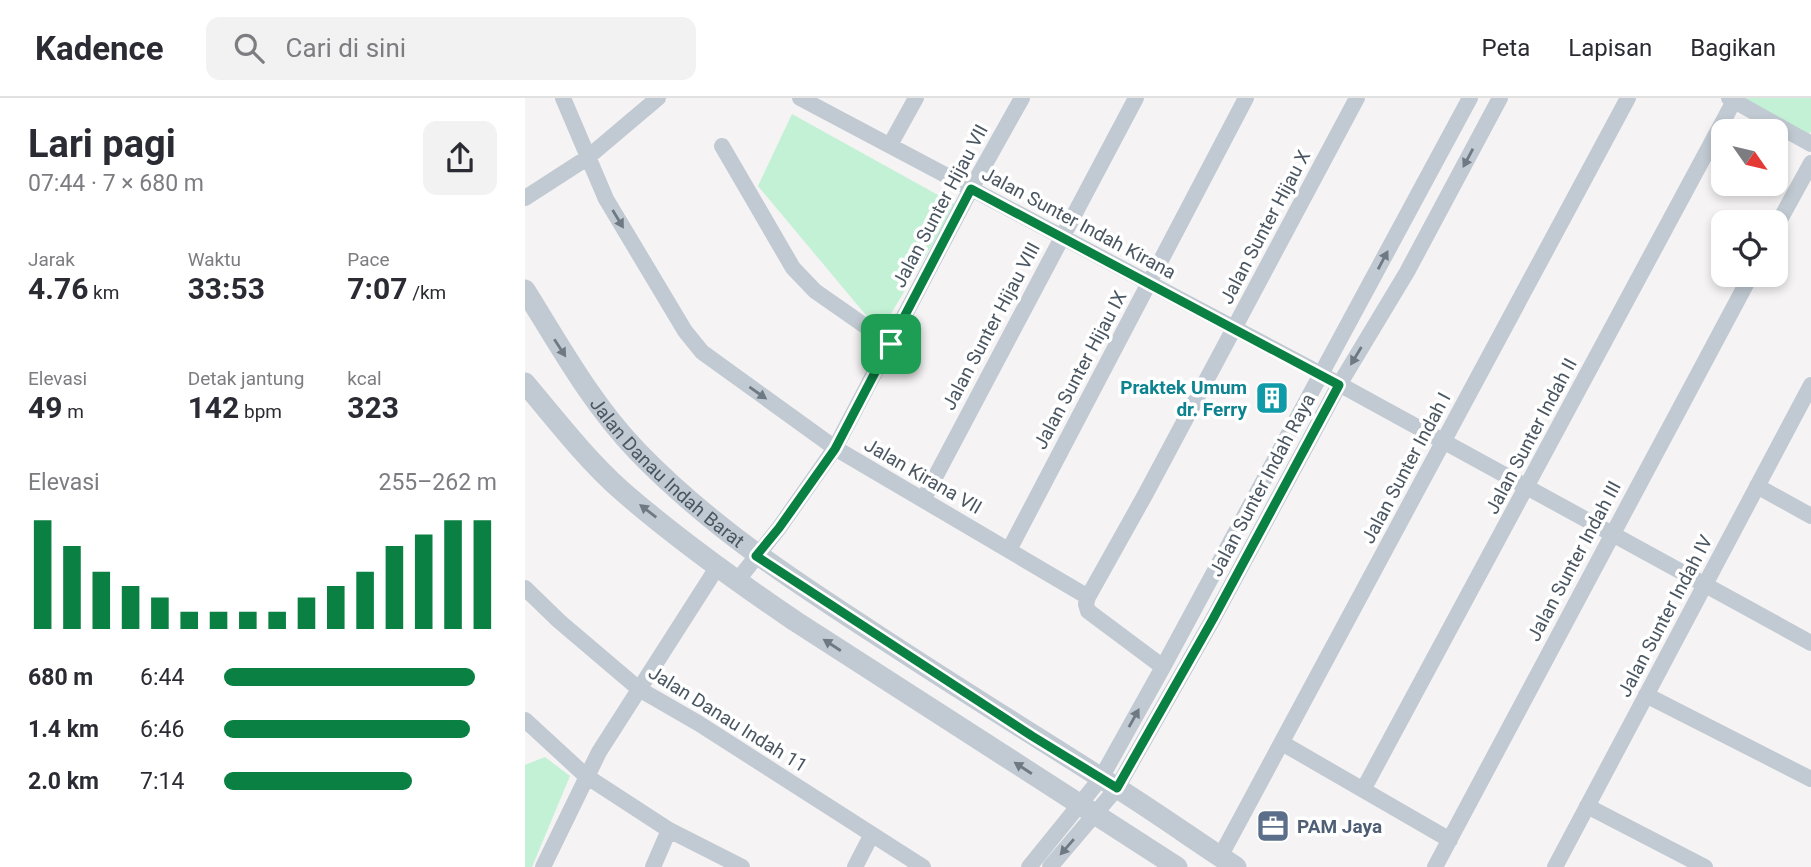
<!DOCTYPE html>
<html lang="id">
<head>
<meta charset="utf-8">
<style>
  :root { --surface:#fff; --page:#f2f2f3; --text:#2b2b33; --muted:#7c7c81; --line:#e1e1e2; --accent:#0b8043 }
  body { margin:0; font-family:Roboto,sans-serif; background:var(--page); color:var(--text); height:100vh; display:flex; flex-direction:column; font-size:26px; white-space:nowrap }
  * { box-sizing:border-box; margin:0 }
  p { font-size:23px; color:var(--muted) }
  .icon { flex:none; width:38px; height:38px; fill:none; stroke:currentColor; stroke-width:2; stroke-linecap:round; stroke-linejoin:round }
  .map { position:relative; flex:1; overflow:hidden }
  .side { display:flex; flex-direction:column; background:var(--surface); width:525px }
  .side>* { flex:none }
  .needle { width:46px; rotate:124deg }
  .controls { position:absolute; left:1186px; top:21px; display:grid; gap:14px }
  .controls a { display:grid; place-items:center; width:77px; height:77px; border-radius:14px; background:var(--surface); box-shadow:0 4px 10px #0003; font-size:35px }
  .pin { position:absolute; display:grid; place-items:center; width:60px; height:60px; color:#fff; margin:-30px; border-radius:14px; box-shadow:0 4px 10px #0006 }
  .round { display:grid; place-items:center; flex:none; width:74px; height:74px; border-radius:14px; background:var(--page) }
  .summary { display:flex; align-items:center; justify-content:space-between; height:119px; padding:0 28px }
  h1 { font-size:38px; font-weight:700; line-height:52px }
  .metrics { display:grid; grid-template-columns:repeat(3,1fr); gap:10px; height:119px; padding:7px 28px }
  .metrics div { display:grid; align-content:center }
  .metrics b { font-size:30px; font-weight:700 }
  .metrics small { font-size:19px; font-weight:400 }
  .metrics p { font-size:19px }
  .chart { height:196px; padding:14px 28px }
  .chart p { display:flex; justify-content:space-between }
  .chart svg { width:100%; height:126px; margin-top:7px; stroke:var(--accent); stroke-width:6 }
  ul { padding:0 28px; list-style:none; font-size:23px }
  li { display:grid; grid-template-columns:112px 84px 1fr; align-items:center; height:52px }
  li i { height:18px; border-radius:9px; background:var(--accent) }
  header { display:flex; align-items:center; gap:42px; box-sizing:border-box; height:98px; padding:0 35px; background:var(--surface); border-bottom:2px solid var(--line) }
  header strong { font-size:33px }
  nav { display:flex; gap:38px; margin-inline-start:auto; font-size:24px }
  .search { width:490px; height:63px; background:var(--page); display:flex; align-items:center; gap:18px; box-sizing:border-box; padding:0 24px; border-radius:14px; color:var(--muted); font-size:26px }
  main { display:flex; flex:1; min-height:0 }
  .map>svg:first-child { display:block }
</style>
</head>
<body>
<header>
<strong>Kadence</strong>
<div class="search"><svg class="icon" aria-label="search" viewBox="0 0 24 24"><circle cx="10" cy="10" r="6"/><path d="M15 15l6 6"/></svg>Cari di sini</div>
<nav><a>Peta</a><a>Lapisan</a><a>Bagikan</a></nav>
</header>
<main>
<section class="side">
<div class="summary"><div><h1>Lari pagi</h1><p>07:44 · 7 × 680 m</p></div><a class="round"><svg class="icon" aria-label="share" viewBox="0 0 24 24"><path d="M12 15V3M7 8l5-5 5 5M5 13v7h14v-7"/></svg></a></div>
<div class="metrics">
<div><p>Jarak</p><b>4.76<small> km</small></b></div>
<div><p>Waktu</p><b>33:53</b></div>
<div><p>Pace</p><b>7:07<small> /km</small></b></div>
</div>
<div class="metrics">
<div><p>Elevasi</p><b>49<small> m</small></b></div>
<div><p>Detak jantung</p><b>142<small> bpm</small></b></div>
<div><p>kcal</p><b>323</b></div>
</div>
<div class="chart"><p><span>Elevasi</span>255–262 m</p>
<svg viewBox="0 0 160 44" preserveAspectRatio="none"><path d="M5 44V6M15 44V15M25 44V24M35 44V29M45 44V33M55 44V38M65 44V38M75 44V38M85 44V38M95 44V33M105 44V29M115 44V24M125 44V15M135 44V11M145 44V6M155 44V6"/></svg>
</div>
<ul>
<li><b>680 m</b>6:44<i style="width:92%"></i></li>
<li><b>1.4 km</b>6:46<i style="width:90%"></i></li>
<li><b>2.0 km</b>7:14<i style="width:69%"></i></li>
</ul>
</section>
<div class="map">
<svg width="1286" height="769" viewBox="0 0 1286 769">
  <rect width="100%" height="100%" fill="#f5f3f3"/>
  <path fill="#c3f1d5" d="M 1218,0 L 1286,0 L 1286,33 L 1284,37 Z
    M 267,16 L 431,107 L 355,234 L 233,88 Z
    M 20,659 L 45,678 L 7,769 L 0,769 L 0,667 Z"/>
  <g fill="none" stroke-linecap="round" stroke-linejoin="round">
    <path stroke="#c1cad2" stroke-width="16" d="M 38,0 L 81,101 L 160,233 L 177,254 L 310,350 L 563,499 L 561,506 L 563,513 L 638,569
      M 275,0 L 781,268 L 1286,545
      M 1204,0 L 1286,46
      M 365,47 L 391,0
      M 197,48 L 268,170 L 290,193 L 366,246
      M 0,100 L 62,60 L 133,0
      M 1251,129 L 1286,65
      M 1232,388 L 1286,418
      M 398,402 L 611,0
      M 484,452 L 721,0
      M 212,483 L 254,430 L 310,350 L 446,91 L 497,0
      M 0,490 L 34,523 L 114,591 L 173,625 L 398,769
      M 563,499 L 620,397 L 832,0
      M 1121,597 L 1286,681
      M 0,622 L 61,678 L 144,732 L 217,769
      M 757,645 L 925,742
      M 838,692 L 1209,3
      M 1062,708 L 1180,769
      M 695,759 L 1103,0
      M 18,769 L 74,654 L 193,468
      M 128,769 L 144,732
      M 330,769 L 347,736
      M 504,769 L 576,680 L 638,569 L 945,0
      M 525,769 L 592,690 L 688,521 L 814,287 L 882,174 L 975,0
      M 910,769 L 1226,177
      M 1030,769 L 1286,287"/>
    <g stroke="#c1cad2" stroke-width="21">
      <path id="s1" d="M 0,192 C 35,248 66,305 112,353 C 196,440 294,499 395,565 C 460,607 526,648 592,690 C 632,715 671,743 711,769"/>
      <path d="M 0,285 C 31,322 61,361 97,393 C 151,440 211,483 270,523 L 652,769"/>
    </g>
  </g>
  <defs><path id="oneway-solid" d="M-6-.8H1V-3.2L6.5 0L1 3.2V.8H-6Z" transform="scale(1.75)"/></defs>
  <g fill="#6e7983">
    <use href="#oneway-solid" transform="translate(943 60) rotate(118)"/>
    <use href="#oneway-solid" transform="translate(93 121) rotate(59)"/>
    <use href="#oneway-solid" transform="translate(858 162) rotate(-62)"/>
    <use href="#oneway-solid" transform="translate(35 250) rotate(57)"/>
    <use href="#oneway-solid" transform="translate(831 258) rotate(121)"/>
    <use href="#oneway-solid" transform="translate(233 295) rotate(35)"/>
    <use href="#oneway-solid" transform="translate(123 413) rotate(-142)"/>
    <use href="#oneway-solid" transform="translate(307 547) rotate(-147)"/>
    <use href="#oneway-solid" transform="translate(609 620) rotate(-61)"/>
    <use href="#oneway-solid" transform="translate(498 670) rotate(-147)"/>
    <use href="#oneway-solid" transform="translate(542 749) rotate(131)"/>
  </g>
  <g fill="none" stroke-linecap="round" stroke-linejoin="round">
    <defs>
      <path id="route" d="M 446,91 L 814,287 L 688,521 L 592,690 L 507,638 L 231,458 L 254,430 L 310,351 Z"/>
    </defs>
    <use href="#route" stroke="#fff" stroke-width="14"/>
    <use href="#route" stroke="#0b8043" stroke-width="9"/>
  </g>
  <defs>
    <symbol id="building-square" viewBox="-11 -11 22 22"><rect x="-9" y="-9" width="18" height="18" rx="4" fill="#0f9aa8" stroke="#fff"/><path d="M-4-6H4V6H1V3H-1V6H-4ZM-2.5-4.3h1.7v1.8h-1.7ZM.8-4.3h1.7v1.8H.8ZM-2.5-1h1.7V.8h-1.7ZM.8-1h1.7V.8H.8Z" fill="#fff"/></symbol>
    <symbol id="office-square" viewBox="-11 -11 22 22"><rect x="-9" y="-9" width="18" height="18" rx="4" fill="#5c6f8a" stroke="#fff"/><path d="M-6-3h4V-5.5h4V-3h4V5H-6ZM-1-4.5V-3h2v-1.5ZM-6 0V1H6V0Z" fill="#fff"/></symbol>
  </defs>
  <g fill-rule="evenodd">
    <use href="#building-square" x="728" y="281" width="38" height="38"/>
    <use href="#office-square" x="729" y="709" width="38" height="38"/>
  </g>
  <g text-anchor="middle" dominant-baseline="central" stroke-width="7" stroke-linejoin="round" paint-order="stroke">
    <g font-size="19" fill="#4a5661" stroke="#fff">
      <text transform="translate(415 108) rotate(-62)">Jalan Sunter Hijau VII</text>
      <text transform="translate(554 125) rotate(28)">Jalan Sunter Indah Kirana</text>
      <text transform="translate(740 129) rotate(-62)">Jalan Sunter Hijau X</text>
      <text transform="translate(466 228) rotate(-62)">Jalan Sunter Hijau VIII</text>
      <text transform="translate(555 272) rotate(-62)">Jalan Sunter Hijau IX</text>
      <text transform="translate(1006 338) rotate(-62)">Jalan Sunter Indah II</text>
      <text transform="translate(881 370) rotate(-62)">Jalan Sunter Indah I</text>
      <text stroke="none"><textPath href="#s1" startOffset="233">Jalan Danau Indah Barat</textPath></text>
      <text transform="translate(398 378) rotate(30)">Jalan Kirana VII</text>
      <text transform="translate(737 387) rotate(-62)">Jalan Sunter Indah Raya</text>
      <text transform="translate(1049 463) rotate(-62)">Jalan Sunter Indah III</text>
      <text transform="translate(1140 518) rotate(-62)">Jalan Sunter Indah IV</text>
      <text transform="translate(203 621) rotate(32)">Jalan Danau Indah 11</text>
    </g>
    <g font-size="19" font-weight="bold" fill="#0d838f" stroke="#fff" text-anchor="end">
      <text x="722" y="289">Praktek Umum<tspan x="722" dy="22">dr. Ferry</tspan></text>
    </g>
    <g font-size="19" font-weight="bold" fill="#4e5e75" stroke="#fff" text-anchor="start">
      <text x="772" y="728">PAM Jaya</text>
    </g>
  </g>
</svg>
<div class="controls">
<a><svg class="needle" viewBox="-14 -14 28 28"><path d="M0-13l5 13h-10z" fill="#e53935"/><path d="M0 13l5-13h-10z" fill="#7c7c81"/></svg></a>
<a><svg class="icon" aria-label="locate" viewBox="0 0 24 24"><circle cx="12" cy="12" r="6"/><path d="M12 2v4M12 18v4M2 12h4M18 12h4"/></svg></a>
</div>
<div class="pin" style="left:366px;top:246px;background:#1e9e55"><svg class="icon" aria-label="arrive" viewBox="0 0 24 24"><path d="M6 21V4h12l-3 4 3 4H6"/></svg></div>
</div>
</main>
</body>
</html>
